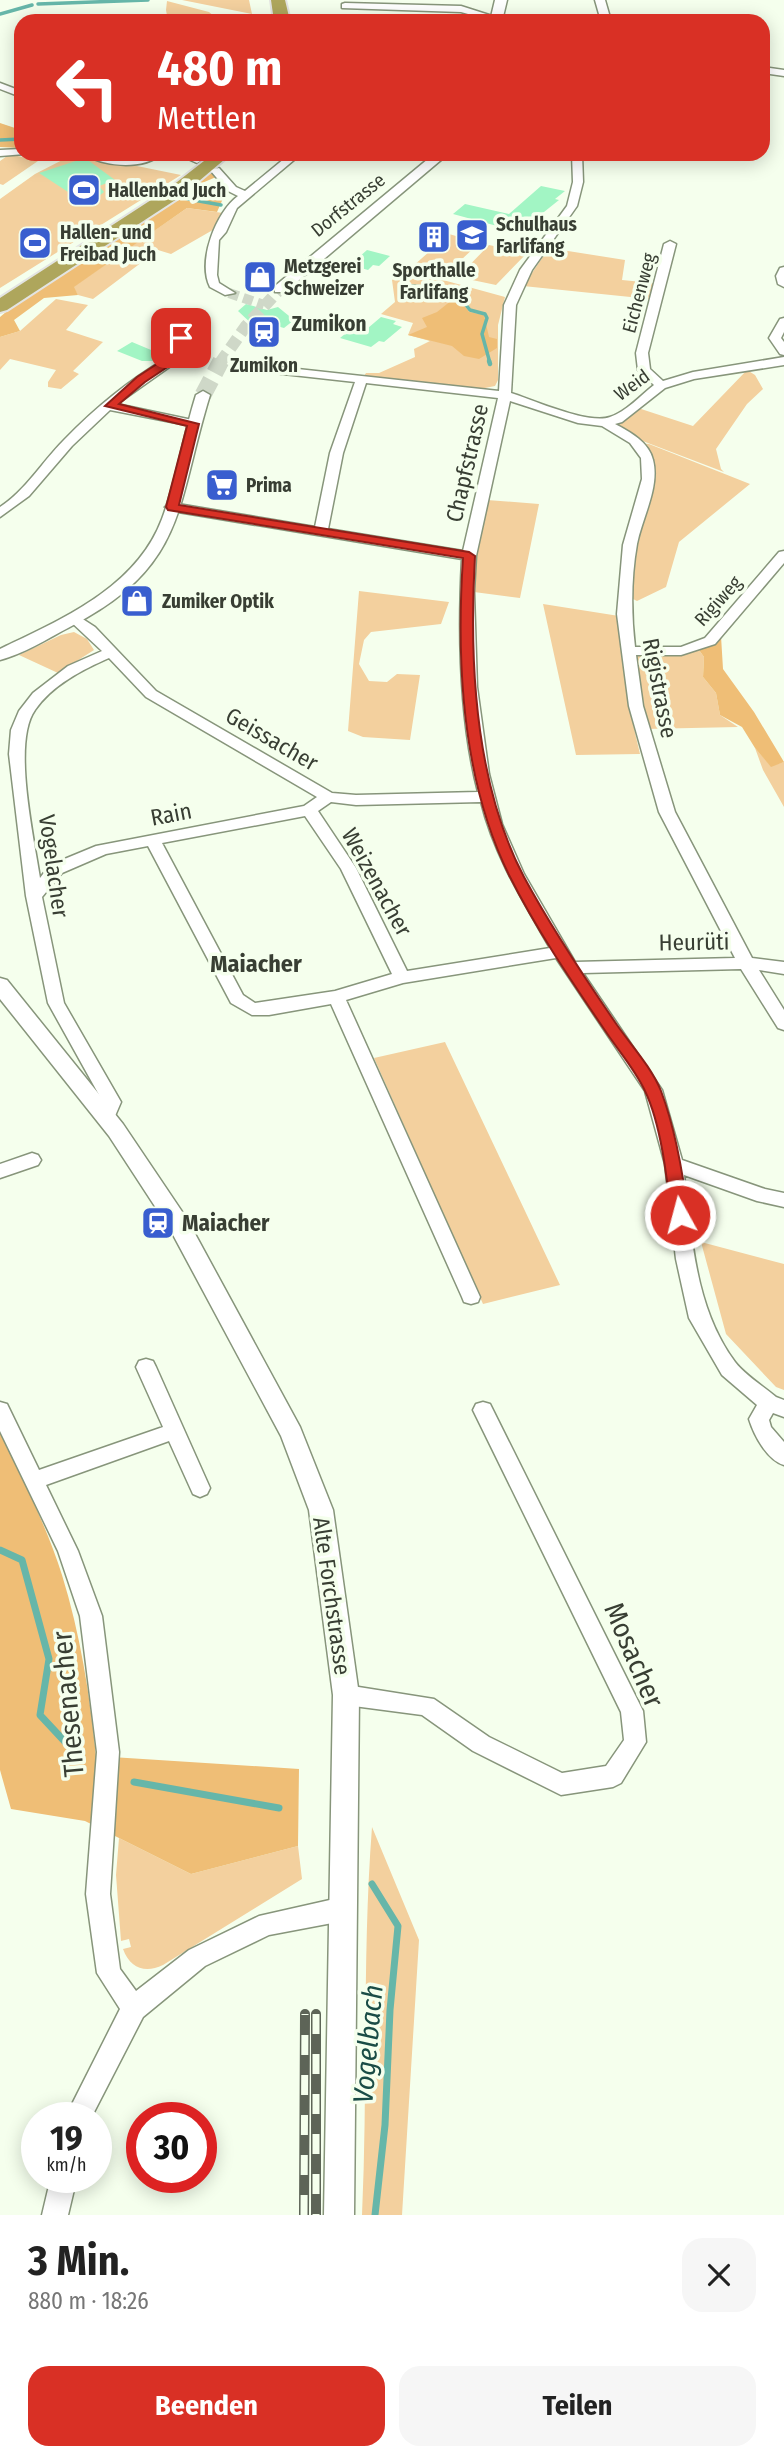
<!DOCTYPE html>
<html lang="de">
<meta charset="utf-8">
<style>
body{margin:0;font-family:"Fira Sans Condensed",sans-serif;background:#f6f6f6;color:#222;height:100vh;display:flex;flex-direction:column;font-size:26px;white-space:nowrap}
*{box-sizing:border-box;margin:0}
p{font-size:23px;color:#767676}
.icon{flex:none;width:38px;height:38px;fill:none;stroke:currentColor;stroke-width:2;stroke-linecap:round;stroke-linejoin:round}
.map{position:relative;height:2215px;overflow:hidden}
.panel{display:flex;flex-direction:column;background:#fff;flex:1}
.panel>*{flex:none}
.top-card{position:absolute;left:14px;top:14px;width:756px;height:147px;border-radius:21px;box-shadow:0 4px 18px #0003;background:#d93025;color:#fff;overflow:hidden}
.speed{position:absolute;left:21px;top:2102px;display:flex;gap:14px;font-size:35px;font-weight:700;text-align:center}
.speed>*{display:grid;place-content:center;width:91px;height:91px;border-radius:50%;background:#fff;box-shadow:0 4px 18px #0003;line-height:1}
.speed small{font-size:18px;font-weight:400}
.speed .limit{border:10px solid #d22;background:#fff;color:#111}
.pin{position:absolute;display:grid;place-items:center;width:60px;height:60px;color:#fff;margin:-30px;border-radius:14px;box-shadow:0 4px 10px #0006}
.me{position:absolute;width:77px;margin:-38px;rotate:353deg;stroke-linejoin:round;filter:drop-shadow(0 0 5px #0008)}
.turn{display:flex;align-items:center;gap:24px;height:147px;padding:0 28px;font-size:32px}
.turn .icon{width:91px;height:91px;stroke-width:2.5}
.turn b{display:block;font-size:49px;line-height:60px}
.round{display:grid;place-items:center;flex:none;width:74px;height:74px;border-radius:21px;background:#f6f6f6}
.head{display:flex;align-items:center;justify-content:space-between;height:119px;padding:0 28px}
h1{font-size:42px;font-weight:700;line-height:52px}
.button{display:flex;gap:14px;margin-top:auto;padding:14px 28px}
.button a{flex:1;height:80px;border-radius:21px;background:#d93025;color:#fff;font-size:28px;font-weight:700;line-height:80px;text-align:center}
.button a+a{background:#f6f6f6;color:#222}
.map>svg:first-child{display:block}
.green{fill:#f3d09e}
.forest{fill:#efbe76}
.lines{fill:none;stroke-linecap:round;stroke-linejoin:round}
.stream-far2{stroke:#66b6a9;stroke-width:3.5}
.stream-far1{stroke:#66b6a9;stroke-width:4.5}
.stream{stroke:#66b6a9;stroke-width:7}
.building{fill:#a2f5c4}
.minor-tunnel{stroke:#cfd8c8;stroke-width:10;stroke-dasharray:10 5;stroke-linecap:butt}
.tertiary-tunnel-far1{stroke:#cfd8c8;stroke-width:12;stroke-dasharray:12 6;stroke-linecap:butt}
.tertiary-tunnel{stroke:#cfd8c8;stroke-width:17;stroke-dasharray:17 8;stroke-linecap:butt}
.minor-casing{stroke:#87957b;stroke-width:3}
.tertiary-casing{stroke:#87957b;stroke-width:3}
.trunk-casing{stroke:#e3e4e2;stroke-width:4}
.minor{fill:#fff;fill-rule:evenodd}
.tertiary{fill:#fff;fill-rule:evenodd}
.trunk{fill:#aea65c;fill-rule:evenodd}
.rail-casing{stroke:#5d6457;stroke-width:10}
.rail{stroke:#f5ffed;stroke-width:7;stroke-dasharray:20;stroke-linecap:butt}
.route{fill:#d93025;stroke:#8d1f18;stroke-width:2}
.labels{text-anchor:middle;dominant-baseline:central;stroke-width:7;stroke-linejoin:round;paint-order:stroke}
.far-poi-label{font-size:19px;font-weight:bold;fill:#383e33;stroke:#f5ffed;text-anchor:start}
.far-street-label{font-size:19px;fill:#383e33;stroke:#f5ffed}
.far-quarter-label{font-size:21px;font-weight:bold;fill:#383e33;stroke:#f5ffed}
.street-label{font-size:23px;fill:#383e33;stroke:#f5ffed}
.poi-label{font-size:23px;font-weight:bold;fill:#383e33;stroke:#f5ffed;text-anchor:start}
.neighbourhood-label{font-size:24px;font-weight:bold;fill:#383e33;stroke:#f5ffed}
.near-street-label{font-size:28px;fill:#383e33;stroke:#f5ffed}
.near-water-label{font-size:28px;font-style:italic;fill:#1a4c46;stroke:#f5ffed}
</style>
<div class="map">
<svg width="784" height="2215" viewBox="0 0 784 2215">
<rect width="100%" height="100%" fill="#f5ffed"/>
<path class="green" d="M182,0H249L252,14Z
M167,1L209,12L220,21H168L166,10Z
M10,154L38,161L3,185L0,184V161Z
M72,155L88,156L181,175L0,288V199L35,174Z
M187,208L223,213L218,227L171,254L158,250L93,299L78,295L73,287Z
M449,234L470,240L471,244L476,246L445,275L412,267Z
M489,245L527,253L496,285L458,277Z
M549,248L625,260L622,280L653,283L650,299L523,286Z
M403,269L505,297L498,325V380L495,386L480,389L364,376L366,373H379L415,357L414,349L430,341L408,335L413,323L381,314L395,302L392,280Z
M56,299L88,305L66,330L103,342L73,371L79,374L61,389L48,387V382L56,370L10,359L0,370V337L20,331Z
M747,370L755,375L763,389L747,404L716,449L721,469L724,472L640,440L616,426L617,422L638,408L693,426Z
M640,443L649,444L750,484L679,542L666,587L637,601L629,597L634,556L655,466L650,455Z
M487,500L539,504L520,598L474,592V561Z
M359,591L449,602L441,624L371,632L364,640L359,664L369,681L387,682L397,674L420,675L410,740L363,737L348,731Z
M543,604L619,616C620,664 629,708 640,754L576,755Z
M74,632L87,639L94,650L58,673L19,655L61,635Z
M699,650L704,657L703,677L716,693L720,715L738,727L645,729L635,657L642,654Z
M755,748L771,766L784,762V807L763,770Z
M445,1042L560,1285L483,1304L374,1058Z
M701,1242L784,1264V1390L776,1387L726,1334Z
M372,1827L419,1940L402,2215H362C368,2086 362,1956 372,1827Z
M119,1838L191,1874L298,1846L302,1879L163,1965C145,1974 130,1968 123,1949L131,1947L129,1939L121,1941L116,1875Z"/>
<path class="forest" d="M0,123L21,130V148L0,147Z
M211,172L216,177L202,183L225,194L217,212L187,208L74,287L78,295L44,298L14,320L20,331L0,337V317L30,292Z
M457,296L469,312L484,315L489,337L497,339V348L479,359L464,356L452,346L408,335L427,327L422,318L437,312Z
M721,636L723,669L754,712L784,762L771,767L755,748L742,727L720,715L716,693L703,677L704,657L699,650Z
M0,1431C22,1477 46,1525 62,1575C80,1633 90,1695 96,1756L299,1769L298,1846L191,1874L85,1821L11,1809L0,1770Z"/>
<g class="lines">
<path class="stream-far2" d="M38,4L148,0
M0,14L32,5
M0,140L21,139
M133,154L136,157
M131,184L146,191
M188,199L221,205
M407,286L452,288L470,310L485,314L487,318L482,334L490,363"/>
<path class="stream-far1" d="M489,361L490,364"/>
<path class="stream" d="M0,1550L22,1560L49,1659L40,1715L81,1759
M134,1782L279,1808
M372,1884L398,1926L390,2010L385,2125L375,2215"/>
</g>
<path class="building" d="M85,158L115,180L99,186L104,192L88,205L39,173Z
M541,186L565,191L555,199L559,200L519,232L453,214L465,204L509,214Z
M367,250L390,256L379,266L373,265L368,270L350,265Z
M246,304L267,310L278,307L294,320L284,328L266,323L254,326L238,311Z
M381,317L396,321L393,324L402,327L384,342L379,341L371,347L340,338L356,325L368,328Z
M132,342L163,355V357L157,361H142L117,351Z"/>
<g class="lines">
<path class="minor-tunnel" d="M229,293L264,305"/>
<path class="tertiary-tunnel-far1" d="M220,363L246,326L280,289"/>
<path class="tertiary-tunnel" d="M203,395L221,361"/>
<defs>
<path id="minor" d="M595,0H605L611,21H601Z
M345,3L461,6L508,21H493L461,12L342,8V4Z
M763,67L784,70V76L763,73Z
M0,83L21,91V97L0,89Z
M21,149V154H25L0,156V150Z
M84,154L132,158L162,154C143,170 104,167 84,154Z
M177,154H191L202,160L197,163Z
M290,154H301L237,208L226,232L219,240L217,275L219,283L235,293L225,295L210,287C197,261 216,212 238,196L228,191L210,170L219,168L236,187L245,191Z
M572,154H582L583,182L577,206L532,270L516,305L511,393C533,400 589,425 610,417C626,412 641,395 654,385L638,370L636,353L664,244L670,241L676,244L648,353L650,369L663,381L693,372L784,357V365L694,379L665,388L622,422L615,424C630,432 649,442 653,460C660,487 642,518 637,544C631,578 631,613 635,647H681L705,638L779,552L784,551V563L715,644L681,655H636L643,706L675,812L752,958L784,962V974L759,970L784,1010V1030L778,1028L741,969L583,973L662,1090L682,1160L765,1189L784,1193V1207L757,1201L684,1175C692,1239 695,1308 735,1362C745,1375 763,1386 776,1397L784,1400V1417L773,1413L769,1420L771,1427L784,1442V1465C767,1460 754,1435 749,1419L757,1405L722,1375L689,1318L676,1259L665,1164L645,1091L556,958L403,983L346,1000L480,1297L478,1302L471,1304L464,1302L462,1297L331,1004L269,1015H252L231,1003L148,846L106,854L62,873L42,897L64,1003L121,1102L112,1123H100L97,1118L103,1102L48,1003L26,896L9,754L11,730L19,711L33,693L68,666L102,651L70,621L68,618L75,614L95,627L156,691L332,793L356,795L478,792C459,718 458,635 462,559L172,511L165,507L172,503L315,527L330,453L355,382L265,372L261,371V365L499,391L504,305L520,270L567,206L573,182ZM366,383L498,398L463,551L328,529L343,453ZM510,401L578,423L602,426L630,443L641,458L642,479L623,545L617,614L629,706L659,812L735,958L575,962L524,874L502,824L489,774L477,687L474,592L476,556ZM109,658L146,697L317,797L304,806L96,846L50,865L40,878C34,838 12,742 35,710C52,685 82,670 109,658ZM331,802L356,805L481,802C494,855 523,901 550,948L407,971L356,868L318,811ZM305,816L341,869L392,974L335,991L255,1003L243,995L162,843Z
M784,267V287L778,284L776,276L780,268Z
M196,316L206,318L177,349L175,363L117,404L197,421V427L110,410L72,446L29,496L0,517V507C26,490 42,462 64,440C94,409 128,381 165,359L167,345Z
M784,318V332L781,338L784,342V355L780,354L769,338L780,319Z
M32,1153L38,1155L41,1160L38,1165L0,1178V1164Z
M146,1359L153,1361L156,1367L210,1488L207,1494L200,1497L193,1494L169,1441L46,1485L78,1551L102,1616L119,1752L110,1894L120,1969L136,1991L189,1950L259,1916L343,1897L351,1901L355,1909L351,1917L343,1921L269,1935L205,1966L143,2017L91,2118H65L120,2009L97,1973L86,1894L97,1752L80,1616L58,1551L0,1431V1402L7,1404L39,1470L163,1427L136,1367L139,1361Z
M483,1402L490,1404L643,1711L646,1742L621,1783L613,1787L561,1795L473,1751L422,1715L346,1705L338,1702L335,1695L338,1688L346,1685L434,1699L489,1737L562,1773L606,1766L624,1740L621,1712L473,1410L476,1404Z
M51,2177H77L68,2215H42Z"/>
<path id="tertiary" d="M495,0H507L502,21H490Z
M434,154H448L285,292H275V286Z
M203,391L210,395C175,508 188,566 68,628C47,639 23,654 0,660V649C62,619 136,588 162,519C177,479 183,436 196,395Z
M0,978L7,980L123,1124L187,1219L300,1427L333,1510L359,1695L354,2215H324L333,1695L309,1510L281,1436L171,1231L109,1136L0,999Z"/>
<path id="trunk" d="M271,0H285L290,21H274Z
M213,154H231L180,197L7,310L0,312V298L168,189Z"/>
</defs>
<use href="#minor" class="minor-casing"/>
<use href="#tertiary" class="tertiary-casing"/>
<use href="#trunk" class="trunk-casing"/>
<use href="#minor" class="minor"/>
<use href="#tertiary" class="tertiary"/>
<use href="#trunk" class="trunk"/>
<defs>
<path id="rail" d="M316,2014V2215
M304,2215L305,2014"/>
</defs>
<use href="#rail" class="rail-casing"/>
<use href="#rail" class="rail"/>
</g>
<path class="route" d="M177,336L186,338L176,350L175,362L145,382L119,404L199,424L179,505L469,552L475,556C469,659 475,784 524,877C552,929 584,977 617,1025C631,1045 652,1068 661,1091C676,1131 683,1173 688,1215L685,1220L680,1221L671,1215C667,1178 661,1124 645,1091C635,1069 617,1049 604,1029C570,979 536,929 509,875C462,780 456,663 463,558L168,510L166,507L187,426L105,406L137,377L166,358L165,350Z"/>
<defs>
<symbol id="stadium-square" viewBox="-11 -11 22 22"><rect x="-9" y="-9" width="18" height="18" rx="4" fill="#395ecf" stroke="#f5ffed"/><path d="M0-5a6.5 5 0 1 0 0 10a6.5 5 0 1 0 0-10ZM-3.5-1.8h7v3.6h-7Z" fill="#fff"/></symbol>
<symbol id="school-square" viewBox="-11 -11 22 22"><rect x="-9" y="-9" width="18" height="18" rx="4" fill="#395ecf" stroke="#f5ffed"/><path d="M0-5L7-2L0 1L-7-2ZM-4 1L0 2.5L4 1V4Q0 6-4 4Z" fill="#fff"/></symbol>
<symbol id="building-square" viewBox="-11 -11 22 22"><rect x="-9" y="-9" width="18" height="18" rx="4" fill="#395ecf" stroke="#f5ffed"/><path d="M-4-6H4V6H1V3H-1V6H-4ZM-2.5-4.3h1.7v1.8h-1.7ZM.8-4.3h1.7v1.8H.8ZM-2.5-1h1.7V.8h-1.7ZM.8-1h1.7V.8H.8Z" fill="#fff"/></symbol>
<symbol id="shop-square" viewBox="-11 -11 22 22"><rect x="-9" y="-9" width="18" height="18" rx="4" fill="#395ecf" stroke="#f5ffed"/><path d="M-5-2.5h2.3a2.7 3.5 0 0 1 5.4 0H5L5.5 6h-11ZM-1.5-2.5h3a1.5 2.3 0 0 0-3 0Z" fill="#fff"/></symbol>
<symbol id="station-square" viewBox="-11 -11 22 22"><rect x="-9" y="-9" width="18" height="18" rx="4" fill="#395ecf" stroke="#f5ffed"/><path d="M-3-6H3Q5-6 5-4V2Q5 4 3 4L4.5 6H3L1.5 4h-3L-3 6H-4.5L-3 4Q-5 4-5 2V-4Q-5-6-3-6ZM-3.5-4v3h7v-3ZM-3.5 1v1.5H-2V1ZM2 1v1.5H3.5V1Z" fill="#fff"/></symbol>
<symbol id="supermarket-square" viewBox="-11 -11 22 22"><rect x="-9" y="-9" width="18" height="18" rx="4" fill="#395ecf" stroke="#f5ffed"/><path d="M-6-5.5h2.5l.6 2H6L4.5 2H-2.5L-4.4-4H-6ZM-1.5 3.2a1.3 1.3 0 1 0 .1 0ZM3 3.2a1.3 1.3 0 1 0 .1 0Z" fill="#fff"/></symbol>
</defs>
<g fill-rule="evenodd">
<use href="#stadium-square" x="65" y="171" width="38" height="38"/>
<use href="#school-square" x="453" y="216" width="38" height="38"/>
<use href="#building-square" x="415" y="218" width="38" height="38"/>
<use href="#stadium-square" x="16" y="224" width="38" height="38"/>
<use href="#shop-square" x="241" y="258" width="38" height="38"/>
<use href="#station-square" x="245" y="313" width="38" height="38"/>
<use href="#supermarket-square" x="203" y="466" width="38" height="38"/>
<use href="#shop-square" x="118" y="582" width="38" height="38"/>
<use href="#station-square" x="139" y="1204" width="38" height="38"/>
</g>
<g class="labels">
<g class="far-poi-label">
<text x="108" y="190">Hallenbad Juch</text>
<text x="496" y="224">Schulhaus<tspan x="496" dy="22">Farlifang</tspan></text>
<text x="60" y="232">Hallen- und<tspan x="60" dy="22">Freibad Juch</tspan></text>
<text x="284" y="266">Metzgerei<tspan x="284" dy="22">Schweizer</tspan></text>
<text x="434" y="270" text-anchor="middle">Sporthalle<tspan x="434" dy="22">Farlifang</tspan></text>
<text x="264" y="365" text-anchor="middle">Zumikon</text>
<text x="246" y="485">Prima</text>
<text x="162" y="601">Zumiker Optik</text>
</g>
<g class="far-street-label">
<text transform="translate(348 205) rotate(-39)">Dorfstrasse</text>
<text transform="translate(639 293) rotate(-75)">Eichenweg</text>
<text transform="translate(632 385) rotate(-36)">Weid</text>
<text transform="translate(718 601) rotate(-48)">Rigiweg</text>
</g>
<g class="far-quarter-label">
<text x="329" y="324">Zumikon</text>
</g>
<g class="street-label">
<text transform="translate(467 463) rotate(-77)">Chapfstrasse</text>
<text transform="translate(660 688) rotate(79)">Rigistrasse</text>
<text transform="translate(272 739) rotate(30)">Geissacher</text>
<text transform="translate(171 814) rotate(-11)">Rain</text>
<text transform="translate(54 866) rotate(82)">Vogelacher</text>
<text transform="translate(377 882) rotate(61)">Weizenacher</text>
<text transform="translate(694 942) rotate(-1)">Heurüti</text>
<text transform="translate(332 1596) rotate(82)">Alte Forchstrasse</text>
</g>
<g class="poi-label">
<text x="182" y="1223">Maiacher</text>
</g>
<g class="neighbourhood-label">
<text x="256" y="964">Maiacher</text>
</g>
<g class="near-street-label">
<text transform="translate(634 1655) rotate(67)">Mosacher</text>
<text transform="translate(68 1704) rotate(-95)">Thesenacher</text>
</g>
<g class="near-water-label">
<text transform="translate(368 2044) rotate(-85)">Vogelbach</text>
</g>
</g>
</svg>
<div class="speed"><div>19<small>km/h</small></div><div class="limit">30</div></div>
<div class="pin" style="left:181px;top:338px;background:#d93025"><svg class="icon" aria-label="arrive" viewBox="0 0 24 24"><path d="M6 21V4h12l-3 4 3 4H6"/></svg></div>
<svg class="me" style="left:680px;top:1215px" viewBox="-20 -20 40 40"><circle r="17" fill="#d93025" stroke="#fff" stroke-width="3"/><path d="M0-11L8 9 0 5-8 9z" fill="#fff"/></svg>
<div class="top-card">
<div class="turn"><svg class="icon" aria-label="left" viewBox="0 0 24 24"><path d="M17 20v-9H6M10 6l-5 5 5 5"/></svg><div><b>480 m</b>Mettlen</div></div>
</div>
</div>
<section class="panel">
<div class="head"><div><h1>3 Min.</h1><p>880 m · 18:26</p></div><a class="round"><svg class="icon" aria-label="close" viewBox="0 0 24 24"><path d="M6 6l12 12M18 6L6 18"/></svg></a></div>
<div class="button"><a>Beenden</a><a>Teilen</a></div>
</section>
